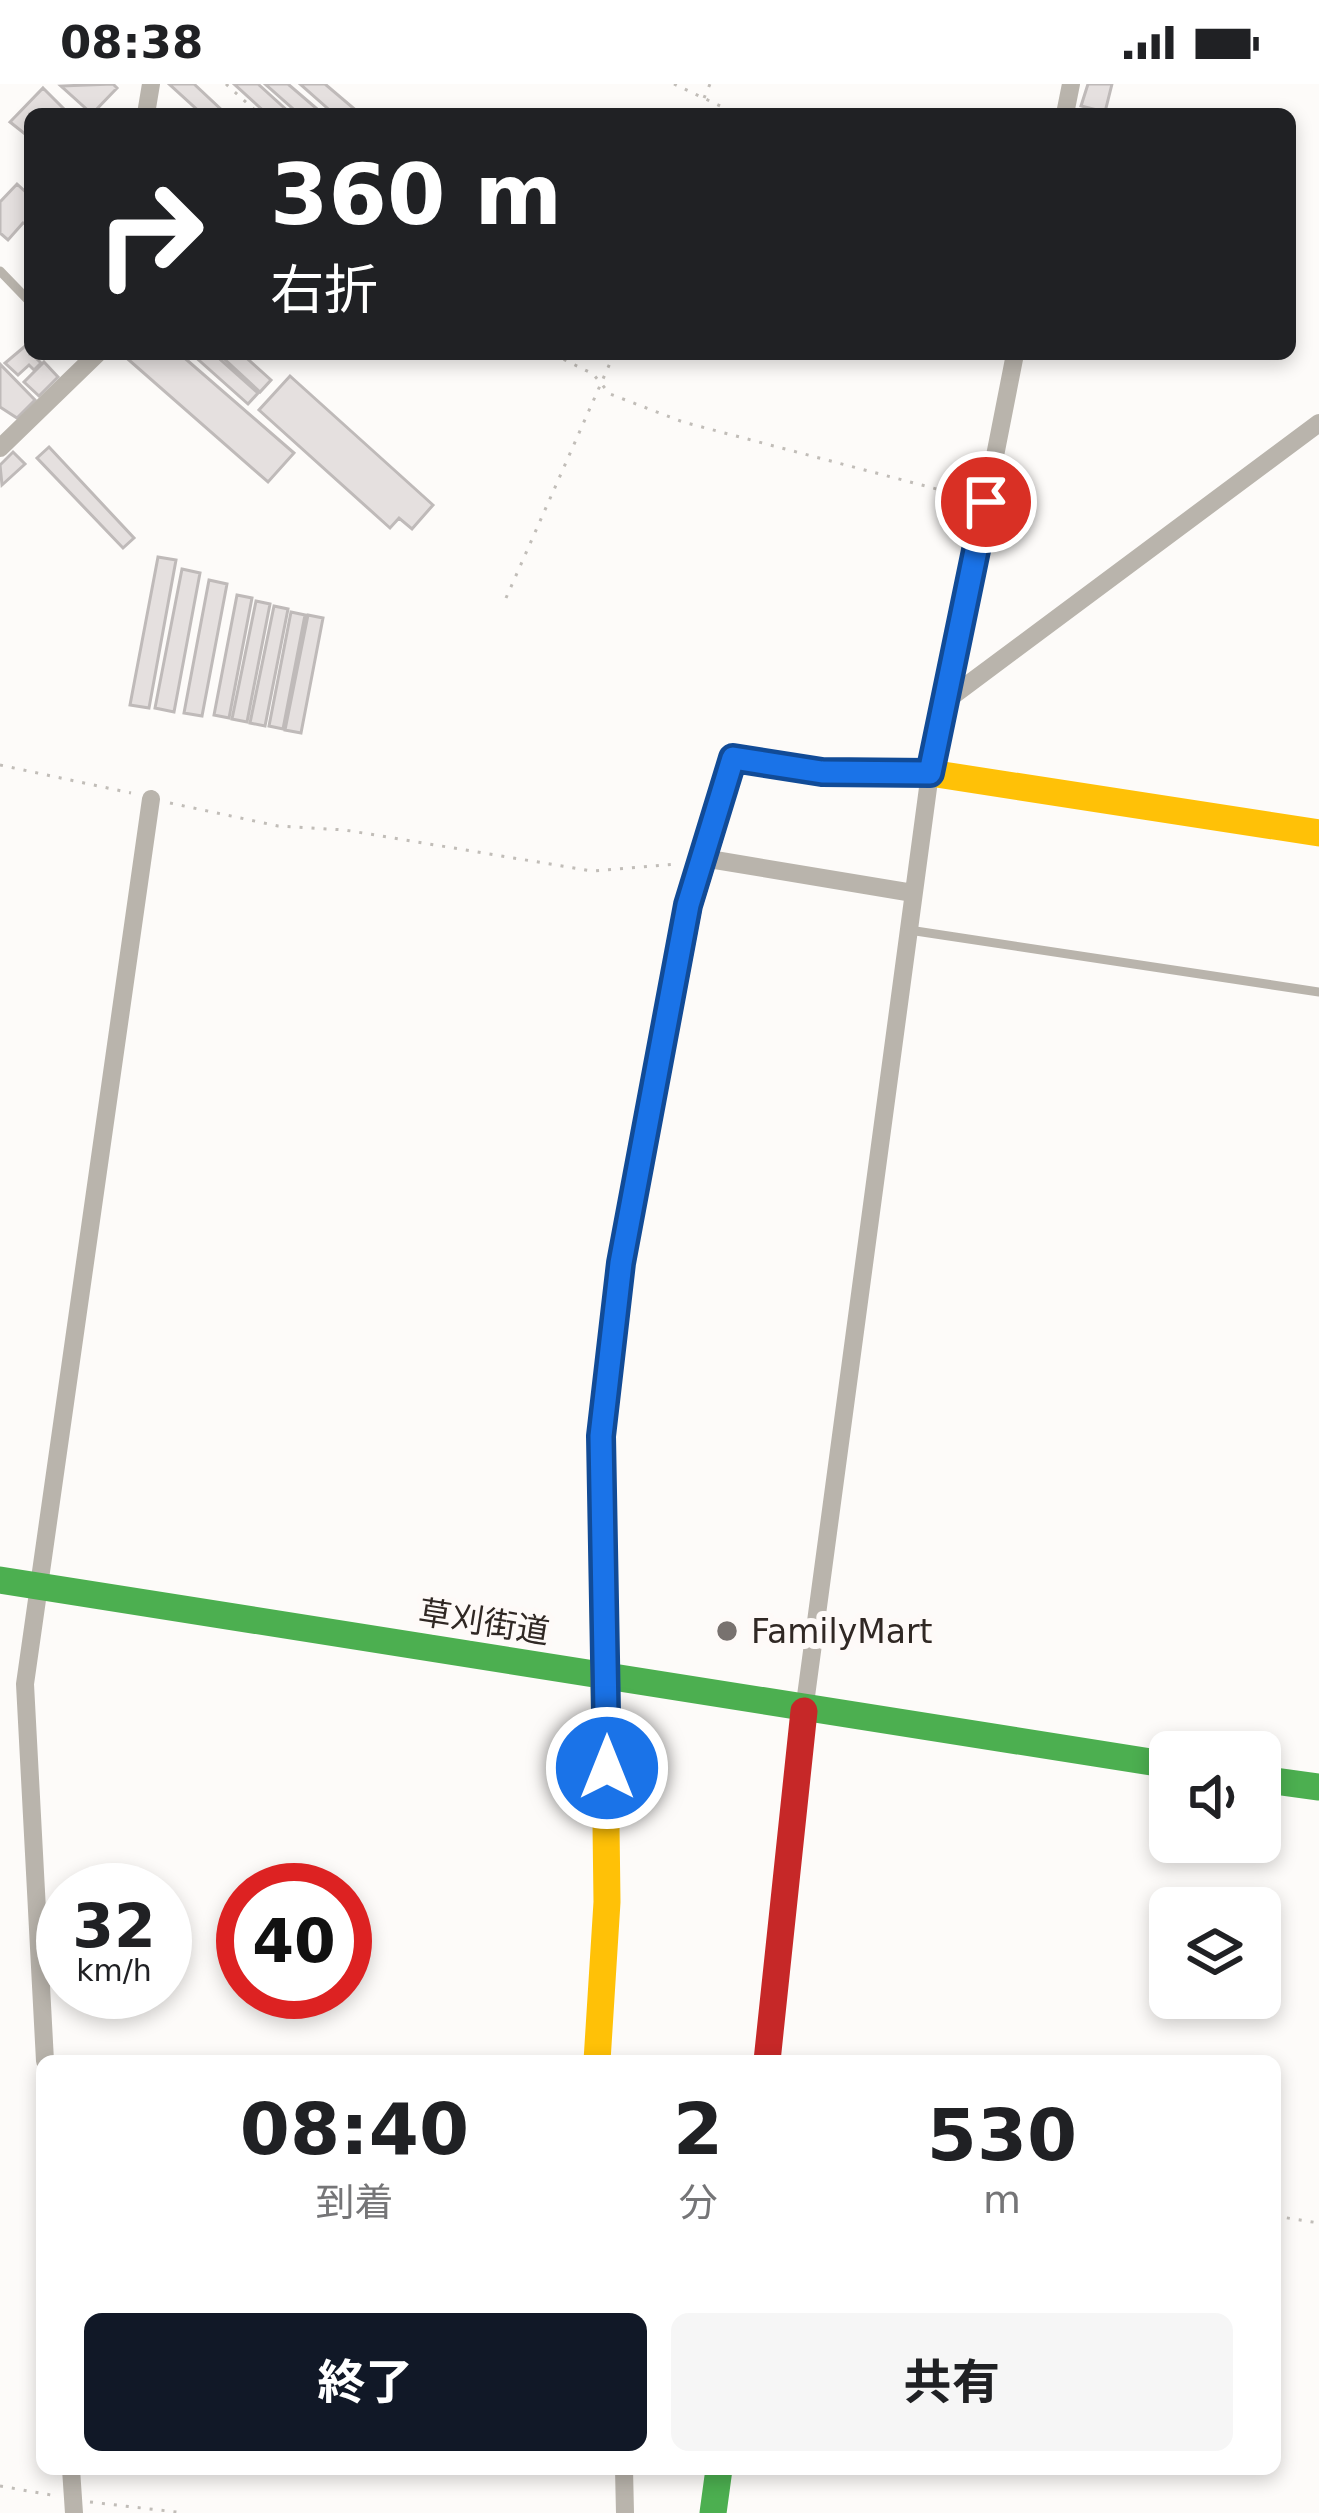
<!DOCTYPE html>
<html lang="ja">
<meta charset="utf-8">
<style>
body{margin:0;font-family:"DejaVu Sans","Noto Sans JP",sans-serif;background:#f6f6f6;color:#202124;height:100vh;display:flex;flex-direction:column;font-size:45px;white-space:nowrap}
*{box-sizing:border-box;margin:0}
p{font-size:39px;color:#757577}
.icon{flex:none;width:66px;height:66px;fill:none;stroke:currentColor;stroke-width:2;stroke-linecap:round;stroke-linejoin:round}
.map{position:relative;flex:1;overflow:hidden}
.details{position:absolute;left:36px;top:1971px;width:1245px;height:420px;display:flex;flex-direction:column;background:#fff;border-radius:18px;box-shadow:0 6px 18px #0003}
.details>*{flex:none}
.top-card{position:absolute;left:24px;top:24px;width:1272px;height:252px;border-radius:18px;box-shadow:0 6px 18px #0003;background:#202124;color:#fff;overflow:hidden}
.fabs{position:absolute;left:1149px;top:1647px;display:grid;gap:24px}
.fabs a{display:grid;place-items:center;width:132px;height:132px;border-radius:18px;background:#fff;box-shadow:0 6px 18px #0003;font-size:60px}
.speed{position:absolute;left:36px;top:1779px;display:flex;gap:24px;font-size:60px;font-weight:700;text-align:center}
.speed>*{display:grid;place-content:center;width:156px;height:156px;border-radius:50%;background:#fff;box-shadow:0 6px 18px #0003;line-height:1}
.speed small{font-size:30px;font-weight:400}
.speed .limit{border:18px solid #d22;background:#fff;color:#111}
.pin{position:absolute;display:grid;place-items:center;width:102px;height:102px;color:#fff;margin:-51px;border:6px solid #fff;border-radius:50%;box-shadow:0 3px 12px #0007}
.me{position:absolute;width:132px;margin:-66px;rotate:0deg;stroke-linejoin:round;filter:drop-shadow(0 0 9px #0008)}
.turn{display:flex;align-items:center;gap:42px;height:252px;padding:0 48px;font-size:54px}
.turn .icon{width:156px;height:156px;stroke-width:2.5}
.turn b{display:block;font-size:84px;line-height:102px}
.eta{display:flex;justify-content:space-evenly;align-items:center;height:204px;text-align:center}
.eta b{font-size:72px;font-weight:700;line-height:84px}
.primary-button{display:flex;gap:24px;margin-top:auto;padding:24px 48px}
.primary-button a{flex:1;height:138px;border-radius:18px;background:#111827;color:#fff;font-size:48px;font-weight:700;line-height:138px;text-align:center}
.primary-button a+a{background:#f6f6f6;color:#202124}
.status{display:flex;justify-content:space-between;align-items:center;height:84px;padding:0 60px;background:#fff;direction:ltr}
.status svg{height:33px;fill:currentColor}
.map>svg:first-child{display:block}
.building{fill:#e5e0df;stroke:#bfbab9;stroke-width:3}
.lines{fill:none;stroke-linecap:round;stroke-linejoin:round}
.path{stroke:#c1bdb8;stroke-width:3;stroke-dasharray:3 9;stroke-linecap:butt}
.lane{stroke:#b9b4ac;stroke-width:9}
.street{stroke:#b9b4ac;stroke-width:18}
.fast{stroke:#4caf50;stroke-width:27}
.slow{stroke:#ffc107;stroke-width:27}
.jam{stroke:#c62828;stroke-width:27}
.route-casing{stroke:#114b97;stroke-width:30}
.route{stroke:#1a73e8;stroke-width:21}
.poi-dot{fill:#78726f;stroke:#fefaf8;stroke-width:4.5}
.labels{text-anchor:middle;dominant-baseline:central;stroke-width:12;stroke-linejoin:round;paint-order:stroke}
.street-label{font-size:33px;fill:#302824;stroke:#fefaf8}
.poi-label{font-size:33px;fill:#302824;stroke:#fefaf8;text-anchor:start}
</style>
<div class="status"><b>08:38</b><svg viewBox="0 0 49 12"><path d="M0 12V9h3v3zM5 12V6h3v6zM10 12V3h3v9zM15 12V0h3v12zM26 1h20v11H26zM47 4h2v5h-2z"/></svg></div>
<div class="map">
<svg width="1319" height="2429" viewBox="0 0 1319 2429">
<rect width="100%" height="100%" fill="#fdfbf9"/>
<path class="building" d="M113,0L117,4L92,30L61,2Z
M169,0H194L226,30H202Z
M234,0H258L291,30H267Z
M265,0H288L323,30H299Z
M300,0H325L358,28L334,30Z
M1112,0L1105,28L1081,22L1088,0Z
M43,4L63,24L57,30H30V54L10,38Z
M17,100L30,112V141L23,139L8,156L0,149V118Z
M30,258V270H40L36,274L41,279L34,286L29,281L18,291L5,279Z
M122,270H180L294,369L268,398Z
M192,270H214L258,309L248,320Z
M219,270H242L271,296L260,308Z
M44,278L58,293L39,312L24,298Z
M0,280L35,316L17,334L0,323Z
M290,292L433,421L412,445L399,434L390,444L259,326Z
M49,363L134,454L123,464L37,374Z
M13,368L25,380L2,401L0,381Z
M158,473L176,476L149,624L130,621Z
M182,485L200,489L174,628L155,624Z
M209,496L227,500L202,632L184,629Z
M237,511L252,514L229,634L214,631Z
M256,517L270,520L247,638L232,635Z
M274,522L288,525L265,642L250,639Z
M291,528L305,531L283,645L269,642Z
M308,531L323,534L301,649L285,646Z"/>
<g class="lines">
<path class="path" d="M226,0L259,30
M674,0L737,30
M704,14L710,0
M553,270L593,290L610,310L683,338L967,413
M506,514L614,270
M0,681L131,709
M170,719L278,742L345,746L592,787L676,780
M1275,2132L1319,2139
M0,2402L51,2411
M90,2418L185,2429"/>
<path class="lane" d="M0,187L30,218
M909,846L1319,908"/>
<path class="street" d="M146,30L151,0
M1065,30L1071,0
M0,364L97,270
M947,616L1015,270
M703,774L913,809
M804,1627L930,689L947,616L1319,339
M45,1977L25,1600L151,715
M71,2385L74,2429
M624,2385L625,2429"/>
<path class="fast" d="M0,1496L1170,1681
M1260,1695L1319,1703
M713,2429L719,2385"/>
<path class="slow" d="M711,749L733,674L822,688L930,689L1319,749
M597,1977L607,1818L603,1508"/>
<path class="jam" d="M603,1508L601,1352L621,1179L689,821L711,749
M767,1977L804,1627"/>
</g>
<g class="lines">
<defs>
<path id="route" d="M607,1684L601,1352L621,1179L688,821L733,674L822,688L930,689L986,418"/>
</defs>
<use href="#route" class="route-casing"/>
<use href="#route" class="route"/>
</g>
<circle class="poi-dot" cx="727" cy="1547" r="12"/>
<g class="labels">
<g class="street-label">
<text transform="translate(484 1538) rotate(9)">草刈街道</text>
</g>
<g class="poi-label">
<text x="751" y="1547">FamilyMart</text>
</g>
</g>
</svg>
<div class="fabs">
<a><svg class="icon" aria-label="sound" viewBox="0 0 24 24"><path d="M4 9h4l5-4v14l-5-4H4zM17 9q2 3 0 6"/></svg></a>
<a><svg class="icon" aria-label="layers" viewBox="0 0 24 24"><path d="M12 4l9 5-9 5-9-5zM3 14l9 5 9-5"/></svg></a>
</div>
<div class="speed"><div>32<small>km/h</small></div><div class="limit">40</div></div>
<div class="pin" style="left:986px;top:418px;background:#d93025"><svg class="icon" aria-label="arrive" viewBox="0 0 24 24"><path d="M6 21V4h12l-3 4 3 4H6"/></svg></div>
<svg class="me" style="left:607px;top:1684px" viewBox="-20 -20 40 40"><circle r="17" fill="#1a73e8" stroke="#fff" stroke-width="3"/><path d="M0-11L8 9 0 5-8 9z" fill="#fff"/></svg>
<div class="top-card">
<div class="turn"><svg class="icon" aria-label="right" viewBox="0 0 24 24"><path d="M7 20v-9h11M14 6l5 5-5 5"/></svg><div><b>360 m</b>右折</div></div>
</div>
<section class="details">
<div class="eta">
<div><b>08:40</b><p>到着</p></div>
<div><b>2</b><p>分</p></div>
<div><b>530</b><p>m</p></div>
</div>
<div class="primary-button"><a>終了</a><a>共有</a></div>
</section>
</div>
